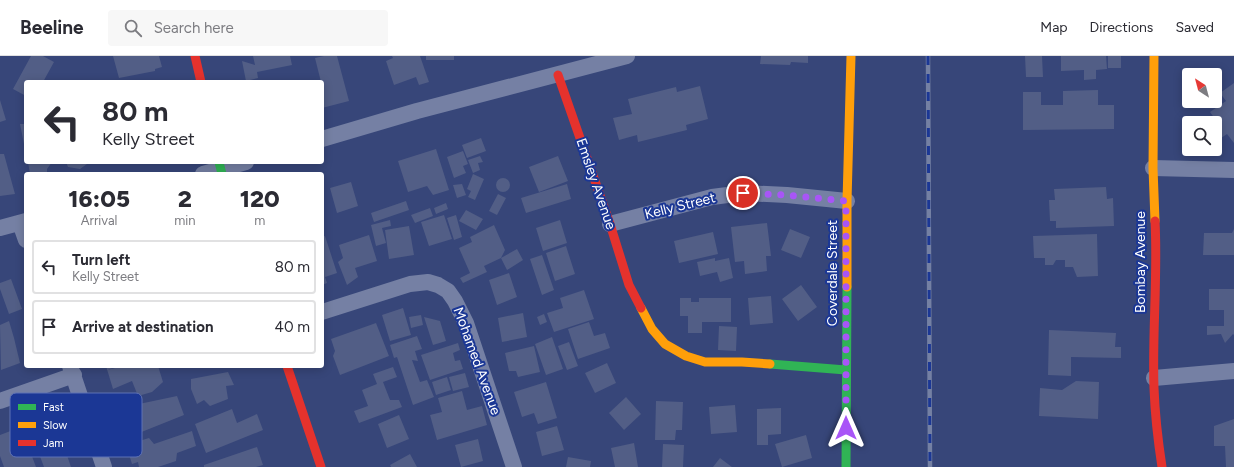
<!DOCTYPE html>
<style>
body{margin:0;font-family:Figtree,sans-serif;background:#f7f7f7;color:#2b2b33;height:100vh;display:flex;flex-direction:column;font-size:15px;white-space:nowrap}
*{box-sizing:border-box;margin:0}
p{font-size:13px;color:#7c7c81}
.icon{flex:none;width:22px;height:22px;fill:none;stroke:currentColor;stroke-width:2;stroke-linecap:round;stroke-linejoin:round}
.map{position:relative;flex:1;overflow:hidden}
.drawer{position:absolute;left:24px;top:116px;width:300px;height:196px;display:flex;flex-direction:column;background:#fff;border-radius:4px;box-shadow:0 2px 10px #0003}
.drawer>*{flex:none}
.hud{position:absolute;left:24px;top:24px;width:300px;height:84px;border-radius:4px;box-shadow:0 2px 10px #0003;background:#fff;color:#2b2b33;overflow:hidden}
.needle{width:26px;rotate:324deg}
.tools{position:absolute;left:1182px;top:12px;display:grid;gap:8px}
.tools a{display:grid;place-items:center;width:40px;height:40px;border-radius:4px;background:#fff;box-shadow:0 2px 10px #0003;font-size:20px}
.pin{position:absolute;display:grid;place-items:center;width:34px;height:34px;color:#fff;margin:-17px;border:2px solid #fff;border-radius:50%;box-shadow:0 1px 4px #0007}
.me{position:absolute;width:44px;margin:-22px;rotate:0deg;stroke-linejoin:round;filter:drop-shadow(0 0 3px #0008)}
.turn{display:flex;align-items:center;gap:14px;height:84px;padding:0 12px;font-size:18px}
.turn .icon{width:52px;height:52px;stroke-width:2.5}
.turn b{display:block;font-size:28px;line-height:34px}
.eta{display:flex;justify-content:space-evenly;align-items:center;height:68px;text-align:center}
.eta b{font-size:24px;font-weight:800;line-height:28px}
ul{padding:0;list-style:none}
li{display:flex;align-items:center;gap:12px;height:54px;margin:0 8px 6px;padding:0 4px;border:2px solid #e1e1e2;border-radius:4px}
li div{flex:1}
li b{display:block;font-size:15px}
li em{font-style:normal}
header{display:flex;align-items:center;gap:24px;box-sizing:border-box;height:56px;padding:0 20px;background:#fff;border-bottom:1px solid #e1e1e2}
header strong{font-size:19px}
nav{display:flex;gap:22px;margin-inline-start:auto;font-size:14px}
.search{width:280px;height:36px;background:#f7f7f7;display:flex;align-items:center;gap:10px;box-sizing:border-box;padding:0 14px;border-radius:4px;color:#7c7c81;font-size:15px}
.map>svg:first-child{display:block}
.building{fill:#525e86}
.lines{fill:none;stroke-linecap:round;stroke-linejoin:round}
.street{stroke:#7580a4;stroke-width:16}
.fast{stroke:#30b455;stroke-width:9}
.slow{stroke:#ff9f0a;stroke-width:9}
.jam{stroke:#e5322d;stroke-width:9}
.rail-casing{stroke:#7480a3;stroke-width:4.5}
.rail{stroke:#1b3795;stroke-width:3;stroke-dasharray:9;stroke-linecap:butt}
.route{stroke:#a855f7;stroke-width:7;stroke-dasharray:0 12.6}
.labels{text-anchor:middle;dominant-baseline:central;stroke-width:4;stroke-linejoin:round;paint-order:stroke}
.street-label{font-size:14px;fill:#fff;stroke:#1b3795}
.key{fill:#1b3795;stroke:#5f73b5;stroke-width:1}
.key-label{font-size:11px;fill:#fff}
</style>
<header>
<strong>Beeline</strong>
<div class="search"><svg class="icon" aria-label="search" viewBox="0 0 24 24"><circle cx="10" cy="10" r="6"/><path d="M15 15l6 6"/></svg>Search here</div>
<nav><a>Map</a><a>Directions</a><a>Saved</a></nav>
</header>
<div class="map">
<svg width="1234" height="411" viewBox="0 0 1234 411">
<rect width="100%" height="100%" fill="#374679"/>
<path class="building" d="M31,0H43L54,6L43,26H26V40L13,33Z
M113,0H159L162,11L155,13V15L119,22Z
M253,0H290L292,9L257,16L258,22L246,25L242,5L255,9Z
M324,0H337L349,45L322,52V26H321L315,2Z
M392,0H420L429,26L419,29L416,21L394,29L386,5L393,2Z
M426,0H454V4H426Z
M761,0H808V7L791,6L790,9L760,8Z
M1025,0H1042L1043,21H1026Z
M1061,0H1106L1107,13L1096,14V23L1084,24V14L1061,15Z
M1108,0H1121V12H1108Z
M1234,27V87L1227,78L1221,82L1215,74V69L1218,67L1210,56L1226,45L1220,37Z
M700,30L708,63L686,69L687,74L638,86L637,79L619,84L613,62L632,58L628,43L676,31L677,36Z
M1098,34V49H1114V73L1023,74V36H1041V49H1063V35Z
M0,44L6,64L0,66Z
M20,68H26V93H25Z
M481,82L486,95L467,102L462,89Z
M436,93L449,134L433,139L427,130L408,136L398,105Z
M463,95L468,108L463,110L466,117L454,122L447,101Z
M0,98H4L15,138L0,140Z
M480,100L483,106L478,107L480,114L473,117L468,104Z
M558,100L568,125L539,136L529,111Z
M28,106H52L47,113V118H30Z
M66,106H87V108L80,113L68,111Z
M473,118L484,123L475,144L468,141L471,135L467,133Z
M496 129a7 7 0 1 1 14 0a7 7 0 1 1-14 0Z
M351,126L358,150L337,157L330,132Z
M462,128L466,139L457,142L453,129Z
M567,128L571,143L526,157L521,142Z
M1106,131L1107,143L1113,142L1114,170L1056,172V165H1050L1049,144H1055L1054,133Z
M498,138L506,142L497,159L489,155Z
M406,145L409,154L374,166L371,157Z
M446,147L448,153L436,158L434,152Z
M430,152L433,160L415,167L411,159Z
M466,154L483,163L476,174L459,165Z
M444,159L452,183L429,190L421,166Z
M456,159L462,181L454,184L447,162Z
M390,164L391,170L382,172L386,187L376,190L371,169Z
M560,164L567,187L543,195L536,172Z
M767,167L771,200H766L767,215L745,218L744,205L735,206L731,171Z
M494,169L505,194L501,202L484,210L487,216L463,227L460,222L470,217L459,192L472,186L470,181Z
M409,170L414,199L389,203L385,174Z
M790,173L810,181L801,202L781,194Z
M1234,173V199H1203L1204,177H1232Z
M713,176L718,198L679,207L674,185Z
M1097,178L1098,220L1077,221L1073,211H1065V204H1056L1053,209H1045V202H1034L1033,180Z
M369,179L377,205L355,212L358,221L347,229L338,206L343,202L339,189Z
M325,180L337,217L325,221L327,227L322,229V181Z
M566,190L575,218L555,225L546,197Z
M517,193L523,204L507,214L501,202Z
M542,199L554,234L542,239L530,203Z
M715,202V205L729,202L733,222L720,226L717,216L700,220L697,206Z
M509,217L517,241L497,249L489,224Z
M11,223L22,253L9,258L0,233V227Z
M801,229L817,251L798,265L782,243Z
M1209,233H1234V279L1233,278L1225,287L1221,278L1207,279V270H1224V254H1209Z
M584,234L594,263L554,276L547,257L563,252L560,242Z
M771,240L773,267L750,269L748,242Z
M680,242H691V246H699V242H731V266H702V277H688V260H680Z
M403,252L411,279L390,285L382,259Z
M523,257L527,281L502,286L498,262Z
M544,258L547,266L540,269L537,261Z
M421,259L423,269L411,272L409,261Z
M424,261L440,265L446,285L433,289Z
M9,265L14,282L20,307L1,314L0,269Z
M589,266L594,280L605,277L610,292L578,303L568,273Z
M376,267L389,300L340,319L333,300L335,295L331,283Z
M719,270L737,271L736,295L718,294Z
M1049,274L1116,277L1115,291H1121V302L1071,301V320L1048,319Z
M417,280L422,293L415,295L418,305L412,304L420,326L427,324L434,341L413,349L397,301L394,302L390,289Z
M552,281L563,313L546,319L535,288Z
M569,286L578,310L567,314L558,290Z
M458,287L460,294L453,297L455,305L460,304L463,313L430,324L421,299Z
M534,290L540,316L518,321L516,315H509L505,297Z
M607,307L616,327L595,337L585,317Z
M106,310H118L107,314L123,310H158L163,326L152,336L138,340L132,325L113,333Z
M393,311L397,321L383,326L390,344H399L402,351L359,367L354,355L368,350L362,334L377,328L373,318Z
M228,316L234,329L226,330L228,343L210,350L204,344L197,348L191,333V323Z
M465,317L469,331L453,335L449,321Z
M447,321L451,334L436,339L432,326Z
M1076,325L1099,326L1098,363L1039,360L1040,332L1062,334Z
M546,326L557,362L538,368L534,357L522,361L514,336Z
M462,335L467,354L482,350L487,369L437,384L430,359L442,356L438,342Z
M138,340L139,348L177,340L184,359L129,381L117,344Z
M626,341L641,358L624,374L609,357Z
M656,345L683,346L682,374H676L675,384H655Z
M735,349L737,376L711,378L709,351Z
M781,352V378L768,379V389H757V353Z
M232,353L237,367L257,358L263,374L206,397L195,368Z
M399,359L409,383L387,392L378,368Z
M1234,363V411H1226L1225,390H1214V370Z
M44,369L60,379L71,411H44L30,374Z
M557,370L564,394L542,400L536,376Z
M21,371L36,411H4L0,400V379Z
M192,375L196,390L177,397L176,405L158,411H139L138,406L132,408L126,389L149,382L154,388Z
M806,379L812,402L782,411L775,388Z
M478,383L483,405L461,411L455,389Z
M634,387L638,411H615L611,392Z
M663,388L684,389L683,411H662Z
M257,391L263,409L256,411H204V409Z
M410,398L417,411H391L390,409Z
M568,401L591,405L590,411H566Z
M720,402L732,411H713Z"/>
<g class="lines">
<path class="street" d="M322,83L417,55L627,0
M1153,112L1234,114
M203,118L246,106
M20,167L26,184
M610,168L712,141L743,137L787,139L847,145
M0,172L26,165
M322,256L410,228L428,226L438,229L448,235L455,245L466,267L514,411
M70,310L104,411
M1154,322L1234,315
M0,345L74,319"/>
<path class="fast" d="M219,106L222,118
M770,308L846,314
M846,411L847,231"/>
<path class="slow" d="M1154,0L1153,112L1155,165
M847,231V145L851,0
M641,252L652,273L665,288L686,300L705,306H742L770,308"/>
<path class="jam" d="M195,0L201,26
M558,19L610,168L629,229L641,252
M1155,165C1158,221 1152,277 1154,332C1155,359 1158,385 1162,411
M287,310L321,411"/>
<defs>
<path id="rail" d="M928,0L930,411"/>
</defs>
<use href="#rail" class="rail-casing"/>
<use href="#rail" class="rail"/>
</g>
<g class="lines">
<path class="route" d="M743,137L787,139L846,145V372"/>
</g>
<g class="labels">
<g class="street-label">
<text transform="translate(596 128) rotate(71)">Emsley Avenue</text>
<text transform="translate(680 150) rotate(-14)">Kelly Street</text>
<text transform="translate(1140 206) rotate(-90)">Bombay Avenue</text>
<text transform="translate(832 217) rotate(-90)">Coverdale Street</text>
<text transform="translate(477 305) rotate(70)">Mohamed Avenue</text>
</g>
</g>
<rect x="10" y="337" width="132" height="64" rx="6" class="key"/>
<rect x="18" y="348" width="18" height="6" fill="#30b455"/>
<rect x="18" y="366" width="18" height="6" fill="#ff9f0a"/>
<rect x="18" y="384" width="18" height="6" fill="#e5322d"/>
<g class="key-label">
<text x="43" y="355">Fast</text>
<text x="43" y="373">Slow</text>
<text x="43" y="391">Jam</text>
</g>
</svg>
<div class="tools">
<a><svg class="needle" viewBox="-14 -14 28 28"><path d="M0-13l5 13h-10z" fill="#e53935"/><path d="M0 13l5-13h-10z" fill="#7c7c81"/></svg></a>
<a><svg class="icon" aria-label="search" viewBox="0 0 24 24"><circle cx="10" cy="10" r="6"/><path d="M15 15l6 6"/></svg></a>
</div>
<div class="pin" style="left:743px;top:137px;background:#d93025"><svg class="icon" aria-label="arrive" viewBox="0 0 24 24"><path d="M6 21V4h12l-3 4 3 4H6"/></svg></div>
<svg class="me" style="left:846px;top:372px" viewBox="-20 -20 40 40"><path d="M0-17L14 15 0 8-14 15z" fill="#a855f7" stroke="#fff" stroke-width="4"/></svg>
<div class="hud">
<div class="turn"><svg class="icon" aria-label="left" viewBox="0 0 24 24"><path d="M17 20v-9H6M10 6l-5 5 5 5"/></svg><div><b>80 m</b>Kelly Street</div></div>
</div>
<section class="drawer">
<div class="eta">
<div><b>16:05</b><p>Arrival</p></div>
<div><b>2</b><p>min</p></div>
<div><b>120</b><p>m</p></div>
</div>
<ul>
<li><svg class="icon" aria-label="left" viewBox="0 0 24 24"><path d="M17 20v-9H6M10 6l-5 5 5 5"/></svg><div><b>Turn left</b><p>Kelly Street</p></div><em>80 m</em></li>
<li><svg class="icon" aria-label="arrive" viewBox="0 0 24 24"><path d="M6 21V4h12l-3 4 3 4H6"/></svg><div><b>Arrive at destination</b></div><em>40 m</em></li>
</ul>
</section>
</div>
